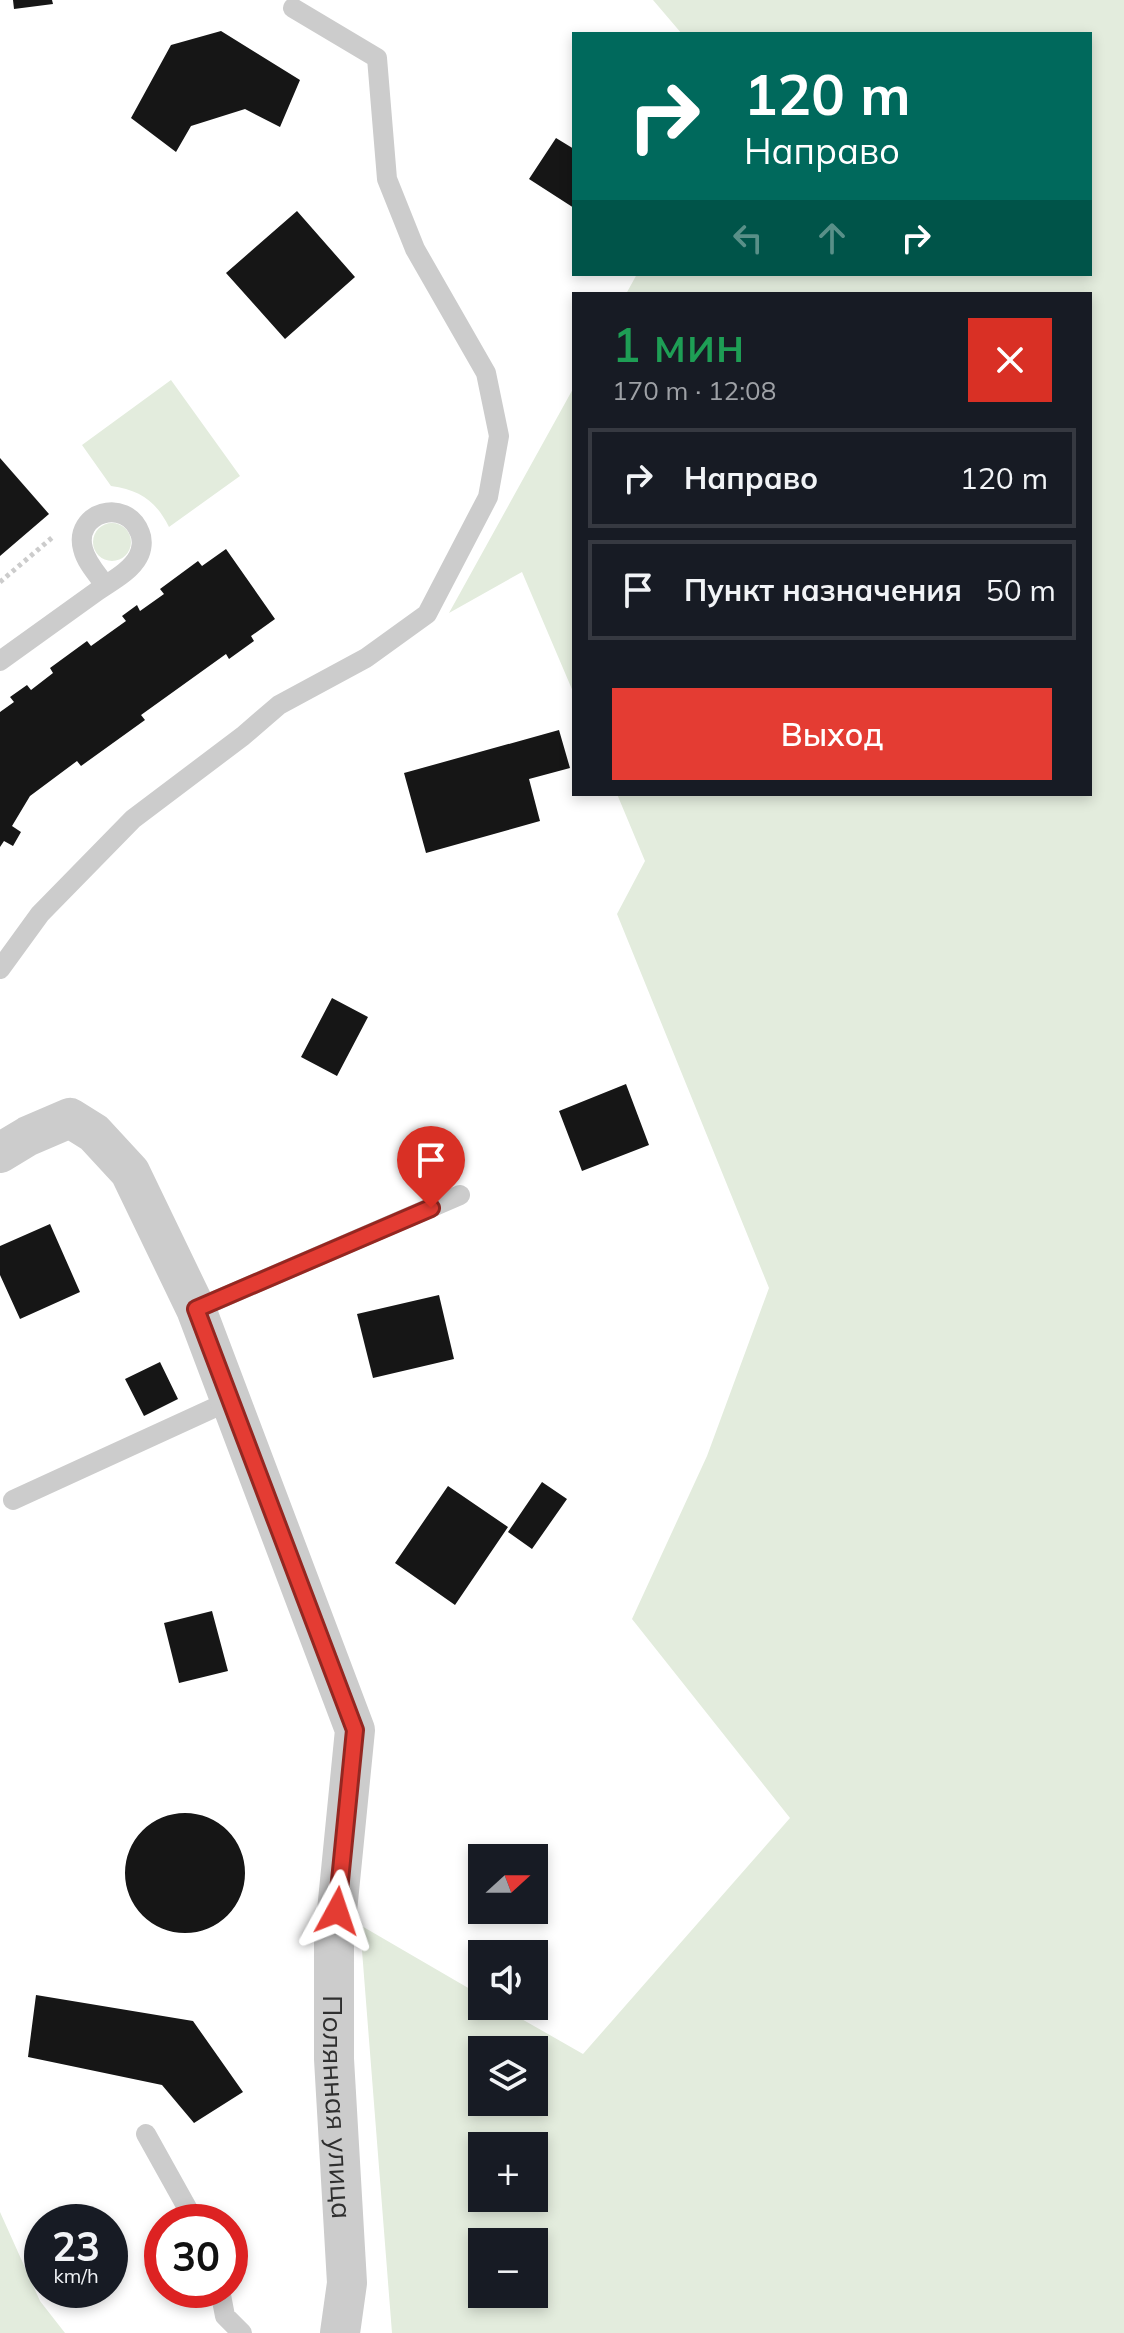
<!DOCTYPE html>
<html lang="ru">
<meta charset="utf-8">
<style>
body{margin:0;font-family:Mulish,sans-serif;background:#20242c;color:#f1f3f6;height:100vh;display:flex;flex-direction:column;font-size:30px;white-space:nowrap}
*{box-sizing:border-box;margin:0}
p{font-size:26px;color:#9ea1a6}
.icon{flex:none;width:44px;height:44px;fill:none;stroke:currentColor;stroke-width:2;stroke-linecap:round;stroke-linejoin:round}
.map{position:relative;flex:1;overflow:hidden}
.details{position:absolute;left:572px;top:292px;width:520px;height:504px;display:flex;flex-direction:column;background:#171b24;border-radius:0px;box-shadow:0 4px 12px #0003}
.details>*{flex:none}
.hud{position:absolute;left:572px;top:32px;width:520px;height:244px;border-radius:0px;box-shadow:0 4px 12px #0003;background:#00695c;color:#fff;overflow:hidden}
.needle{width:52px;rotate:69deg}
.tools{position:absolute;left:468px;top:1844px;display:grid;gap:16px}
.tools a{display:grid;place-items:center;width:80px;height:80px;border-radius:0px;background:#171b24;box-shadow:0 4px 12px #0003;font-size:40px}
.speed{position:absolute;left:24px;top:2204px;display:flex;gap:16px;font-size:40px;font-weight:700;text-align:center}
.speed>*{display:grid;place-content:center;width:104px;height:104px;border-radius:50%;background:#171b24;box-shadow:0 4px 12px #0003;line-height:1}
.speed small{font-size:20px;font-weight:400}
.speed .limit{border:12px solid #d22;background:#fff;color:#111}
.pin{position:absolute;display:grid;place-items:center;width:68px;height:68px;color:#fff;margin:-82px -34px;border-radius:50% 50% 50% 0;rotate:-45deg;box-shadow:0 0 8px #0007}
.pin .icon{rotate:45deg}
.me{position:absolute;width:88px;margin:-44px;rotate:5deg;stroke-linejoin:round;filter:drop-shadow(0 0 6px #0008)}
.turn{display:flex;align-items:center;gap:28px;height:168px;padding:0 40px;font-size:36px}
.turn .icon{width:104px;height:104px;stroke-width:2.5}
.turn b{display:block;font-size:56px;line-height:68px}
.lanes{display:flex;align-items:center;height:76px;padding:0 40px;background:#0003;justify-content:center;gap:40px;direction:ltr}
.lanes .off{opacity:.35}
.round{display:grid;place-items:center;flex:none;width:84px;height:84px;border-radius:0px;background:#20242c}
.overview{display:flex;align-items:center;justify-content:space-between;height:136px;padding:0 40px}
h1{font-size:48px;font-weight:600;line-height:60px;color:#1e9e55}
.action{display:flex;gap:16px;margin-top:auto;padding:16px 40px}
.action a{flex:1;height:92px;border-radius:0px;background:#e43c33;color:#fff;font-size:32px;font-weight:600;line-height:92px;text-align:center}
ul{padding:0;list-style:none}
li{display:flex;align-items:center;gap:24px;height:100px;margin:0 16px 12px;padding:0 24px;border:4px solid #363941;border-radius:0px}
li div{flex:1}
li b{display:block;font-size:30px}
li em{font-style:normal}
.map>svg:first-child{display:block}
.green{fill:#e3ecdd;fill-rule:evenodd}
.building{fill:#161616}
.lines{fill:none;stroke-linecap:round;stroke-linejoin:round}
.path{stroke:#ccc;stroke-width:5;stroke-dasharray:4 4;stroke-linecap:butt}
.lane{stroke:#ccc;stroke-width:20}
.street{stroke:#ccc;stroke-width:40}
.route-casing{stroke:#942721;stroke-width:20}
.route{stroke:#e43c33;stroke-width:14}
.labels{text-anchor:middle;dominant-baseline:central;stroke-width:8;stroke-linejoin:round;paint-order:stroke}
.street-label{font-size:28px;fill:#2f2f2f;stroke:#fff}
</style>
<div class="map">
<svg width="1124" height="2333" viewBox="0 0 1124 2333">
<rect width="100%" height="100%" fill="#fff"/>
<path class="green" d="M653,0H1124V2333H392L360,1925L482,1996V2006H499L583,2054L790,1818L632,1619L707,1456L769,1288L617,914L645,861L617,794H1090V294H626L637,274H1090V34H682ZM534,2050V2102H482V2050ZM534,2146V2198H482V2146ZM482,2242H534V2294H482Z
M171,380L240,476L169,527C156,501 140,490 111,486L82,445Z
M574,387V694L522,572L449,613Z
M93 542a19 19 0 1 1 38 0a19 19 0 1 1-38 0Z
M0,2212L40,2301L65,2333H0Z"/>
<path class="building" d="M13,0H52L53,4L14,9Z
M221,31L300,80L280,127L245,109L191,126L176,152L131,118L171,45Z
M556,138L574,149V208L529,179Z
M297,211L355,277L285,339L226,273Z
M0,458L49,514L0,556Z
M226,549L275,619L251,636L254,641L229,659L226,654L141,715L145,720L81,766L77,761L30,796L12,826L21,832L13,846L4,841L0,847V712L14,702L10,697L27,685L31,690L53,673L50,668L87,641L91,646L126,621L122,616L137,605L140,611L164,594L160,589L198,561L202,566Z
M559,730L570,768L529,779L540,821L426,853L404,773Z
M332,998L368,1017L337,1076L301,1057Z
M626,1084L649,1145L582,1171L559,1111Z
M50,1224L80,1292L20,1319L0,1275V1246Z
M439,1295L454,1359L373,1378L357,1314Z
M160,1362L178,1399L144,1416L125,1379Z
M542,1482L567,1499L532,1549L508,1532Z
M448,1486L508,1527L455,1605L395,1563Z
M212,1611L228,1671L179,1683L164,1623Z
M125 1873a60 60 0 1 1 120 0a60 60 0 1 1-120 0Z
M36,1995L193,2021L243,2092L194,2123L162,2085L28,2057Z"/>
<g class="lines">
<path class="path" d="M0,582L54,536"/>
<path class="lane" d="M0,661C32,638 64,615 96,592C110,582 130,572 138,557C142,550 143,540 140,533C126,496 73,513 83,549C86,562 97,574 105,585
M0,969L40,914L133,819L243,736L279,705L366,658L427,614L488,497L499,436L486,373L415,249L387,179L377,58L293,8
M196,1309L460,1195
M13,1500L229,1401
M146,2134L195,2222
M220,2290L225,2316L242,2333"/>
<path class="street" id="s1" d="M0,1153L28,1136L70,1118L94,1133L130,1172L196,1309L355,1730L334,1941V2059L347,2283L340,2333"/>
</g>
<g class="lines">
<defs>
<path id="route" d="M337,1911L355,1730L196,1309L431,1208"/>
</defs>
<use href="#route" class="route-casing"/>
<use href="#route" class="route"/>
</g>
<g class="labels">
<g class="street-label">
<text stroke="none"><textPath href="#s1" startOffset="1140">Полянная улица</textPath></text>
</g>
</g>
</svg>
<div class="tools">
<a><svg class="needle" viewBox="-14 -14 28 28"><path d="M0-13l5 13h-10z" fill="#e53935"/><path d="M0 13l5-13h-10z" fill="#9ea1a6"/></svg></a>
<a><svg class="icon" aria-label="sound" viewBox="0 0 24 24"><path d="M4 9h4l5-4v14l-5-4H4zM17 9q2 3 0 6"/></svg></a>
<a><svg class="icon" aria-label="layers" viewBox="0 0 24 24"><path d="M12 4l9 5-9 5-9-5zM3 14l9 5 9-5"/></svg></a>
<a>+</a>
<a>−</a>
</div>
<div class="speed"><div>23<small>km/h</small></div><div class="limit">30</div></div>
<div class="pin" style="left:431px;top:1208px;background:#d93025"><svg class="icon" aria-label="arrive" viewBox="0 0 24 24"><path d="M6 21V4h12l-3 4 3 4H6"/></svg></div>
<svg class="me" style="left:337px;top:1911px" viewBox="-20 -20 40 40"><path d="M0-17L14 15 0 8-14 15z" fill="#e43c33" stroke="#fff" stroke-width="4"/></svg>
<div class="hud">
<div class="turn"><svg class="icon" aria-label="right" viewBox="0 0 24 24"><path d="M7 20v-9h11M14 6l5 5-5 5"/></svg><div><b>120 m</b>Направо</div></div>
<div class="lanes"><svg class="icon off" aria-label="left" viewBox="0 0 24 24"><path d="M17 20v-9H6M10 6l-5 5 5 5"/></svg><svg class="icon off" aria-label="ahead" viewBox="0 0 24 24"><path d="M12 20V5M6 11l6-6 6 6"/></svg><svg class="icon" aria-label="right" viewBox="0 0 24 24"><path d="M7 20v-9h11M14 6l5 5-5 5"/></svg></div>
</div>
<section class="details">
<div class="overview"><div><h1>1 мин</h1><p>170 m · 12:08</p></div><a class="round" style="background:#d93025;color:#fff"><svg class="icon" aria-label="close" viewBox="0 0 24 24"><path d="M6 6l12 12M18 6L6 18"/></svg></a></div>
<ul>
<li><svg class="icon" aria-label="right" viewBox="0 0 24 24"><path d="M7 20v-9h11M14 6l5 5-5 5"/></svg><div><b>Направо</b></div><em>120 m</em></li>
<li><svg class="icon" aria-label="arrive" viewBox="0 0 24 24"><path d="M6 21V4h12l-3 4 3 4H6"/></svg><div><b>Пункт назначения</b></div><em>50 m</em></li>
</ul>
<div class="action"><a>Выход</a></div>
</section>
</div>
